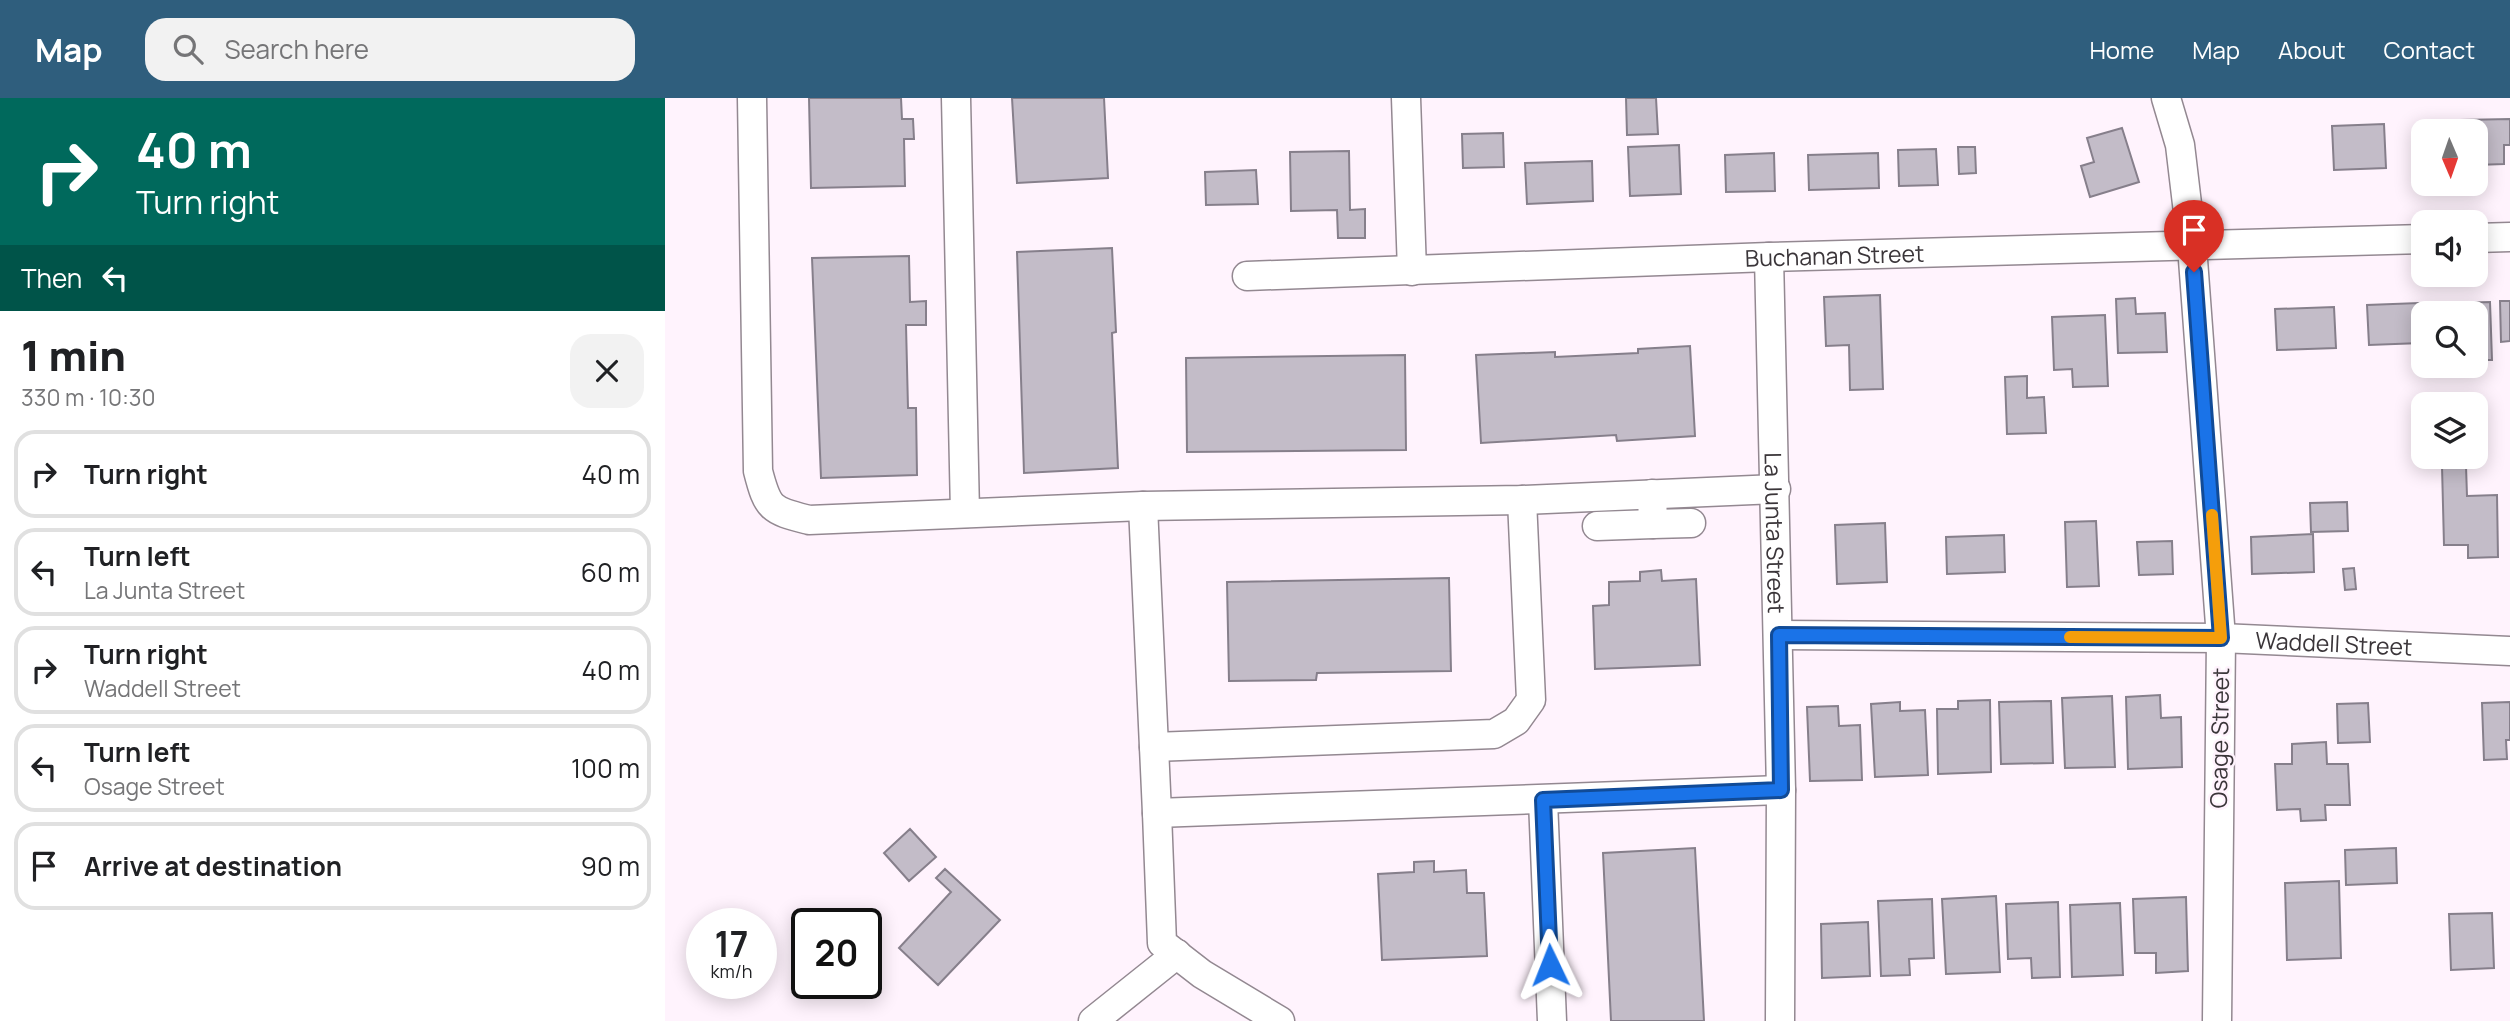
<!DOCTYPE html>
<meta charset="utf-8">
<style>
body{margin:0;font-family:Manrope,sans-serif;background:#f2f2f2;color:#202124;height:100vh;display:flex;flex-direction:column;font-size:26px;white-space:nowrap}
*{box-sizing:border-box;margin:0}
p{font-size:23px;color:#757577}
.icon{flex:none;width:38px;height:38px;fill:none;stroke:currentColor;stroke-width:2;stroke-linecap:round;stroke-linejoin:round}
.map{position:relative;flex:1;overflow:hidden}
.panel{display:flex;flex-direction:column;background:#fff;width:665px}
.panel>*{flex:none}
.top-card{background:#00695c;color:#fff;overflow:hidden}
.needle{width:46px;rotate:178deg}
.tools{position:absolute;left:1746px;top:21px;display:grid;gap:14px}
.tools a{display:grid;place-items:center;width:77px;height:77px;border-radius:14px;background:#fff;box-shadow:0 4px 18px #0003;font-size:35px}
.speed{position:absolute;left:21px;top:810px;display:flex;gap:14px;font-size:35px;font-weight:700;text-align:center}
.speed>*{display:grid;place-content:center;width:91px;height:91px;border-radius:50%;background:#fff;box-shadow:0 4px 18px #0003;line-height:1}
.speed small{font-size:18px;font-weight:400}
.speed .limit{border:4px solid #111;border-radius:10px;background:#fff;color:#111}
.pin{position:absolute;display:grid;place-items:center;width:60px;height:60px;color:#fff;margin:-72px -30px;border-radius:50% 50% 50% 0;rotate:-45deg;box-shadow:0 0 7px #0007}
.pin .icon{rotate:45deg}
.me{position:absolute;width:77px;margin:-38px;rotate:358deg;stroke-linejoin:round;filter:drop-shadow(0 0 5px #0008)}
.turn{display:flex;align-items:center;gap:24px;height:147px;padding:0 21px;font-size:32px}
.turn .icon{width:91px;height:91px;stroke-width:2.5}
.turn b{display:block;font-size:49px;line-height:60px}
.then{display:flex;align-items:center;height:66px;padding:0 21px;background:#0003;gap:14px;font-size:26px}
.round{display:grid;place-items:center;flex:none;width:74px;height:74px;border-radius:21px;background:#f2f2f2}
.head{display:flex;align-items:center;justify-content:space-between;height:119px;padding:0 21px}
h1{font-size:42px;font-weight:800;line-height:52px}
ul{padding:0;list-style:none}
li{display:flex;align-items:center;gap:21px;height:88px;margin:0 14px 10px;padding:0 7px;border:4px solid #e0e0e0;border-radius:21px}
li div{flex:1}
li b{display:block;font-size:26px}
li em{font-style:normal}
header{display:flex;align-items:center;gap:42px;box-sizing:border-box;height:98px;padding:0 35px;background:#2f5e7d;color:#fff}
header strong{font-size:33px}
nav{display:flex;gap:38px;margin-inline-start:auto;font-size:24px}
.search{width:490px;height:63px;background:#f2f2f2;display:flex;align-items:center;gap:18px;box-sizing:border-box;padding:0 24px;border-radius:21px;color:#757577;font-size:26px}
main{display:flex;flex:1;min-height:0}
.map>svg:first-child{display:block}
.building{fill:#c3bcc8;stroke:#867f8b;stroke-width:2}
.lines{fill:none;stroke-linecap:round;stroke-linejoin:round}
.minor-casing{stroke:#938891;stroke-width:31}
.minor{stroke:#fff;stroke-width:28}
.route-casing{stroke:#114b97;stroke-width:18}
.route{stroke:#1a73e8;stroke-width:12}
.slow{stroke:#f59e0b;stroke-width:12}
.labels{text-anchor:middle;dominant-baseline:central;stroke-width:5;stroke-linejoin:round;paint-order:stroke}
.street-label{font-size:23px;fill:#3a3539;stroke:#fff3fd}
</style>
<header>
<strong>Map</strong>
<div class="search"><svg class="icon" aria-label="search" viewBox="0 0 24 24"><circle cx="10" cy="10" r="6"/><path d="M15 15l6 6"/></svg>Search here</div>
<nav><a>Home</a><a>Map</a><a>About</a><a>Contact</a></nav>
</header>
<main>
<section class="panel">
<div class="top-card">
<div class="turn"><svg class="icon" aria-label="right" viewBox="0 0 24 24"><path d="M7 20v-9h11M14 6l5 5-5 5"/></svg><div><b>40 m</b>Turn right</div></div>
<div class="then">Then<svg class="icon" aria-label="left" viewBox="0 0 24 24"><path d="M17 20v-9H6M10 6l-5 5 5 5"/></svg></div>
</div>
<div class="head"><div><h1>1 min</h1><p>330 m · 10:30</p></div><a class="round"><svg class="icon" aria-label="close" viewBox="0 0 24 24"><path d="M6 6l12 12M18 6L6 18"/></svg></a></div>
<ul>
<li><svg class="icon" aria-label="right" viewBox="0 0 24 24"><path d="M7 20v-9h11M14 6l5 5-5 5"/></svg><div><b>Turn right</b></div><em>40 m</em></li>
<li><svg class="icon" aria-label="left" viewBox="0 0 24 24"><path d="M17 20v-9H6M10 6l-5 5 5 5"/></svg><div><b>Turn left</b><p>La Junta Street</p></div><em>60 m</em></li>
<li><svg class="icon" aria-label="right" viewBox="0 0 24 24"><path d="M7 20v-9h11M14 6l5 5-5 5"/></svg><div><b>Turn right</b><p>Waddell Street</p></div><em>40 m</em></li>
<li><svg class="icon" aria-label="left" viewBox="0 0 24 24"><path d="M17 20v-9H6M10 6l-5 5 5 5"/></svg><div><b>Turn left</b><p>Osage Street</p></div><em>100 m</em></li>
<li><svg class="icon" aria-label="arrive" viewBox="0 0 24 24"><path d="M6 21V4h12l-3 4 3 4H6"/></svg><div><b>Arrive at destination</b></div><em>90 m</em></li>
</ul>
</section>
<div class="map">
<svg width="1845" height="923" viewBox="0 0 1845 923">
<rect width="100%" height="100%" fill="#fff3fd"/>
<path class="building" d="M144,0H236L237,21H248L249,41H239L240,88L146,90Z
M347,0H439L443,80L352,85Z
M961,0H991L993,36L962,37Z
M1845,21V47H1839V66L1811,67V33H1797L1796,22Z
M1719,26L1721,70L1669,72L1667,28Z
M1457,30L1474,84L1425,99L1416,68L1429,64L1422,40Z
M838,35L839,69L798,70L797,36Z
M1014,47L1016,96L965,98L963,49Z
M1293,49H1310L1311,75L1294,76Z
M1271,51L1273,87L1234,88L1233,52Z
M684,53L685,112L700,111V140H673L672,112L626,113L625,54Z
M1109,55L1110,93L1061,94L1060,57Z
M1213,55L1214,90L1144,92L1143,57Z
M927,63L928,103L862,106L860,65Z
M591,72L593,106L541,107L540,74Z
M447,150L451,234L447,235L453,370L359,375L352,154Z
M244,158L245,204L261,203V227H241L243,310H251L252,377L156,380L147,160Z
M1215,197L1218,291L1185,292L1184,247L1161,248L1159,199Z
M1470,200L1471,216L1500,215L1502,254L1453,255L1451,201Z
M1835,203H1845V243L1836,244Z
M1825,204L1827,262H1811V215H1788V205Z
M1754,205L1756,245L1704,247L1702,207Z
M1669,209L1671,250L1612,252L1610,211Z
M1440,217L1443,288L1408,289L1407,271L1389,272L1387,219Z
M1025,248L1030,338L952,343L951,337L816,345L811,257L890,254V259L973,255V251Z
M740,257L741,352L522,354L521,260Z
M1362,278V300L1379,299L1381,335L1342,336L1340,279Z
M1777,368H1801L1802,398L1832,397L1833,459L1803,460V447H1779Z
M1682,404L1683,433L1646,434L1645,405Z
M1431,423L1434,488L1402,489L1400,424Z
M1220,425L1222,484L1172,486L1170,427Z
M1648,436L1649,474L1587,476L1586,439Z
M1339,437L1340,474L1282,476L1281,439Z
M1507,443L1508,476L1474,477L1472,444Z
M1689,470L1691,491L1680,492L1678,471Z
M996,472L997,483L1031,481L1035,567L930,571L928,508L944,507V484L975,483V474Z
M784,480L786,573L652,575L651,582L564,583L562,484Z
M1495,597L1496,620L1516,619L1517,669L1463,671L1461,599Z
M1447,598L1450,669L1400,670L1397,600Z
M1325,602L1326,674L1273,676L1272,611H1293V603Z
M1386,603L1388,665L1336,666L1334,604Z
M1235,604V613L1260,612L1263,677L1210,679L1206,606Z
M1845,604V642H1841L1842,661L1819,662L1817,605Z
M1703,605L1705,644L1673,645L1672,606Z
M1173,608L1174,628L1195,627L1197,682L1145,683L1142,609Z
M1661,644L1662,666H1683L1685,707H1660L1661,722L1636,723L1635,711L1612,712L1610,666H1627V646Z
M245,731L271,759L244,783L219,755Z
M1030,750L1039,923H946L938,755Z
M1731,750L1732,785L1681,787L1680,752Z
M769,763V774L801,772L802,795H819L822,858L717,862L713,776L749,774V764Z
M280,771L335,822L273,887L234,850L286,794L271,780Z
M1674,783L1676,860L1622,862L1620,785Z
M1331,798L1335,874L1281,876L1277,801Z
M1521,799L1523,873L1491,875V855H1470L1468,801Z
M1267,801L1269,860L1244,861L1245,877L1216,878L1213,803Z
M1393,804L1395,879L1367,880L1366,860L1343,861L1341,806Z
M1455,805L1458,877L1407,879L1405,807Z
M1827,815L1829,870L1786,872L1784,816Z
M1203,824L1205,878L1157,880L1156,826Z"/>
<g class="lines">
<defs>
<g id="minor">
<path d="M87,0L93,373C103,412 106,412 144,422L478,408L857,402L1111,391"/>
<path d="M291,0L300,415"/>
<path d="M741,0L747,173"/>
<path d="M1501,0L1515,47L1527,148L1556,540L1552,923"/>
<path d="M1811,140L1845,139"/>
<path id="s1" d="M1104,159L1116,692L1115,923"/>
<path id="s2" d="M582,178L1104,159L1759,141"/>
<path d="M478,408L492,715"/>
<path d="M988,426L1026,425"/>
<path d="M932,428L988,426L987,396"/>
<path id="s3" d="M1114,537L1556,540L1845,553"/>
<path d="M489,649L829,636L851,623L866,602L857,402"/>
<path d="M878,702L887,923"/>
<path d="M428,923L512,856"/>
<path d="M615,923L537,876L497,845L492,715L1116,692"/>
</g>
</defs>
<use href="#minor" class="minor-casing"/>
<use href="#minor" class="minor"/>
</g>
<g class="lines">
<defs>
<path id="route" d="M885,867L878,702L1116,692L1114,537L1556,540L1529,174"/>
</defs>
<use href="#route" class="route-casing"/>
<use href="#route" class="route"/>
<path class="slow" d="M1405,539L1556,540L1547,417"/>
</g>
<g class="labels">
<g class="street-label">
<text stroke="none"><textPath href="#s2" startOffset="588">Buchanan Street</textPath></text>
<text stroke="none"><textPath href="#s1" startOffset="276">La Junta Street</textPath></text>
<text stroke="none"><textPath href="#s3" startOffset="555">Waddell Street</textPath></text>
<text transform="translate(1554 640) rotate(-89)">Osage Street</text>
</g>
</g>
</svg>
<div class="tools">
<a><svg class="needle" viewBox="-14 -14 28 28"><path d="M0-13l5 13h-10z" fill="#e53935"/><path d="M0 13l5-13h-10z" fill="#757577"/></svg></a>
<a><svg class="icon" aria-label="sound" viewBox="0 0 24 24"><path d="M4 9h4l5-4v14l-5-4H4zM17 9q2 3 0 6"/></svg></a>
<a><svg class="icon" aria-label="search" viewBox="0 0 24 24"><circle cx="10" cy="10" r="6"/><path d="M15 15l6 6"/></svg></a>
<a><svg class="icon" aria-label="layers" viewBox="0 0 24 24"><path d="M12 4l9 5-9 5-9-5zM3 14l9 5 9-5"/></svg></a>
</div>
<div class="speed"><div>17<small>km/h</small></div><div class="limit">20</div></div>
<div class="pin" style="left:1529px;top:174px;background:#d93025"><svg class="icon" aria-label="arrive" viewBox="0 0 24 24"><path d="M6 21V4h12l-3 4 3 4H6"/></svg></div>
<svg class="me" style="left:885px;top:867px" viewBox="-20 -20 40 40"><path d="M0-17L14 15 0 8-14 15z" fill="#1a73e8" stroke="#fff" stroke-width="4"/></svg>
</div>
</main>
